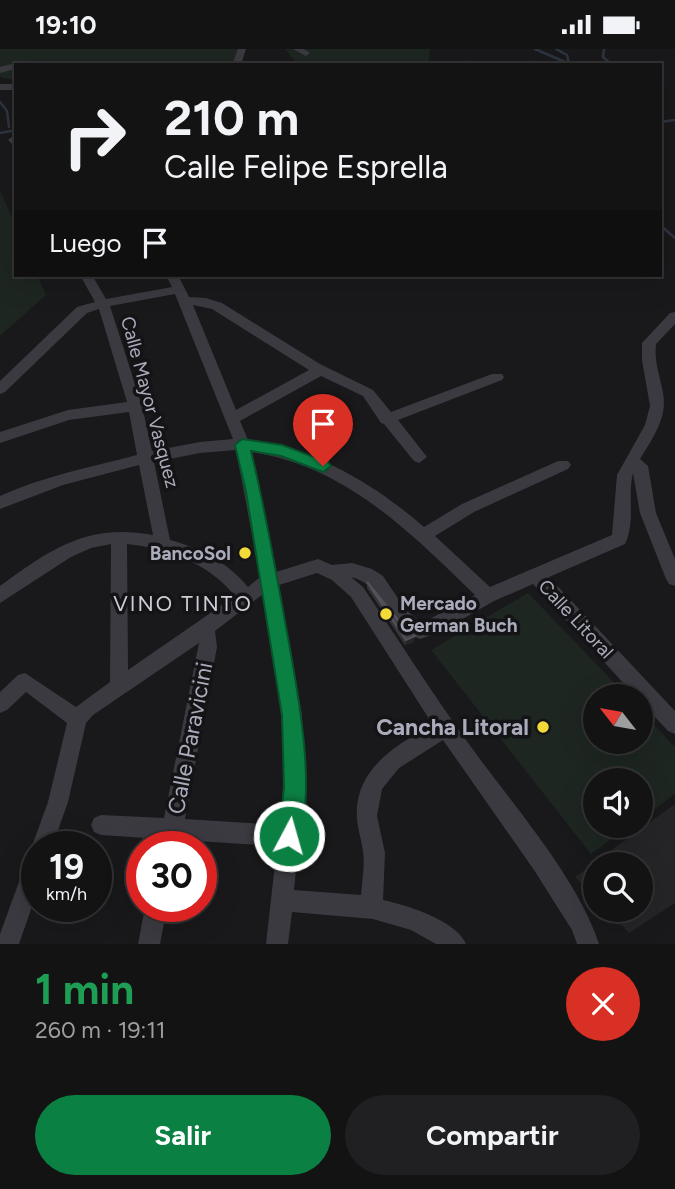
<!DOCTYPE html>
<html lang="es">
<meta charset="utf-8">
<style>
body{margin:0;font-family:Figtree,sans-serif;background:#202022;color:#f1f3f6;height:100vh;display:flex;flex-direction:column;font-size:26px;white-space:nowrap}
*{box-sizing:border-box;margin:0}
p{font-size:23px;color:#9d9ea0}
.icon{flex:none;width:38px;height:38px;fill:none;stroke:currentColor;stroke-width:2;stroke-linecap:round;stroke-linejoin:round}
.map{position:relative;height:895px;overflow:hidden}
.panel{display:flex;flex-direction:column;background:#131314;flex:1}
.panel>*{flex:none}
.guide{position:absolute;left:14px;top:14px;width:648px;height:214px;border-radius:0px;box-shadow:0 7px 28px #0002,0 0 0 2px #323234;background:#131314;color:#f1f3f6;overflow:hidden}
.needle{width:46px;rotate:301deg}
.fabs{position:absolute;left:583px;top:635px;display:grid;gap:14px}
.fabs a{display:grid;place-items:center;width:70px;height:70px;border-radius:50%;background:#131314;box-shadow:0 7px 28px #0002,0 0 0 2px #323234;font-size:35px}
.speed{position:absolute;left:21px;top:782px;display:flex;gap:14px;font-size:35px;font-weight:700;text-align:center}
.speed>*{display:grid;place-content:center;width:91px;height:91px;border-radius:50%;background:#131314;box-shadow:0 7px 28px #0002,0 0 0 2px #323234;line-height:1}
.speed small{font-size:18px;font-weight:400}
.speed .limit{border:10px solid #d22;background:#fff;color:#111}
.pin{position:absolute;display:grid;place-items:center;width:60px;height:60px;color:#fff;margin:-72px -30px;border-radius:50% 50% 50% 0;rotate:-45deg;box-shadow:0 0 7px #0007}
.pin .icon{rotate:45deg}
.me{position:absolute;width:77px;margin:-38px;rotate:6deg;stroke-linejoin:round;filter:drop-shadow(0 0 5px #0008)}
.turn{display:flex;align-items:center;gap:24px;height:147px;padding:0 35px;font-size:32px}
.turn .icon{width:91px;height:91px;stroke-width:2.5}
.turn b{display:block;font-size:49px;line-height:60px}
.then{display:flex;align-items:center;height:66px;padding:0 35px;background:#0003;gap:14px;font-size:26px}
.round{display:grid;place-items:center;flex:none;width:74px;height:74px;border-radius:37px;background:#202022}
.head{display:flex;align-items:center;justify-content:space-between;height:119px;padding:0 35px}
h1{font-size:42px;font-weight:700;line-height:52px;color:#1e9e55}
.primary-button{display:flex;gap:14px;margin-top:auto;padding:14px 35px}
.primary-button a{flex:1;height:80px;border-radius:42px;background:#0b8043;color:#fff;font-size:28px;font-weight:700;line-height:80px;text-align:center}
.primary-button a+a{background:#202022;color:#f1f3f6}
.status{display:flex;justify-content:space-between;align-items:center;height:49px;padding:0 35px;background:#131314;direction:ltr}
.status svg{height:19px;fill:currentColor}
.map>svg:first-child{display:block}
.built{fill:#252528}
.green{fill:#1e2621}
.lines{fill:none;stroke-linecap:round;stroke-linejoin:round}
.stream{stroke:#2e343f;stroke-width:2.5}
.minor{fill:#3a3a40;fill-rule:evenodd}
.wall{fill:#353539}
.shaded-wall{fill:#242427}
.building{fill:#424247;stroke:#525259;stroke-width:2}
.route{fill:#0b8043;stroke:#07532c;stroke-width:2}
.poi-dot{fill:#f4da38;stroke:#141416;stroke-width:2.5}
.labels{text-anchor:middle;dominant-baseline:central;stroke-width:7;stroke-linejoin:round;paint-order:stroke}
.street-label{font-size:19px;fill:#abacbb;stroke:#141416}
.poi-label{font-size:19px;font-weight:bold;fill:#abacbb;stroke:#141416;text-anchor:end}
.neighbourhood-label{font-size:21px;letter-spacing:2px;fill:#cccdd6;stroke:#141416}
.near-poi-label{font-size:23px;font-weight:bold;fill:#abacbb;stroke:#141416;text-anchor:end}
.near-street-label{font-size:23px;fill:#abacbb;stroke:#141416}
</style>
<div class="status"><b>19:10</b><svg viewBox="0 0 49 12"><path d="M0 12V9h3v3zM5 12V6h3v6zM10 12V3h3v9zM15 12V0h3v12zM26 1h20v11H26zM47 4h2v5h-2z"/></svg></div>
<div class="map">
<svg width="675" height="895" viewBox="0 0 675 895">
<rect width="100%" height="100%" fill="#19191b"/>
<path class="built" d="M675,755V854L629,884L607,861H640V816H595V849L575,828Z"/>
<path class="green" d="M0,0H238L239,16H16L14,31L0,28Z
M285,0H430L428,16H324L295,12Z
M0,142L16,177V226H37L46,246L0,287Z
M528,544L627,647L595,648V693H640L641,662L675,698V745L641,770L640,732H595V777H630L591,805L431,601Z"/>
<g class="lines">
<path class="stream" d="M535,0L572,16
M556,0L567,6L569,15
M604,0L603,8L612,16
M470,13L519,16
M522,16L534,13L553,16
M0,53L7,62L9,78
M660,73L675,71
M0,84L16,81
M660,176L675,189"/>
<path class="minor" d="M238,0H246L241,16H232Z
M293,0H304L310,4L306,7Z
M16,14L20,16H16V20L0,24V18Z
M0,35H16V41H0Z
M16,85V99L8,91Z
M80,226H92L106,250L172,238L166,226H178L189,248L206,249L222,254L320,315L373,341L391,363L492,325H502L504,328L502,331L398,371L427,408L419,414L414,412L384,375L381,374L363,347L321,327L240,372L248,391C317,401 372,433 424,478L462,455L558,412H568L571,416L568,420L474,463L435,487L490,538L612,486L617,426L645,376L650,357L642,311V294L670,264L675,263V275L656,295C654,313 660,327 663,344C668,369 652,390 640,410L648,417L656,464L675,510V537L669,535L666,530L640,464L633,424C627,447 636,472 625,495L549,528L675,662V685L668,682L640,652V648H636L533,535L494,552L440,583L420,590C386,577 384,535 351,528L363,538C400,593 435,649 474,702C514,757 579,831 599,895H577L572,881L534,821L443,691L399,719L382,740L377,767L385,804L383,851C407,856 457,872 466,895H436L411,881L373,870L292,863L288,895H266L277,797L181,791L180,798H158L160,790L101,786L94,783L91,776L94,769L101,766L164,769L199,594L93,666L86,674L68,753L52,798H37V843L19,895H0V885L48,753L67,674L26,643L7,661L0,664V643L18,626L25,624L76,658L110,633L111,495L91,499L71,508L0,554V537C51,500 87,474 153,486L139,416L63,436L0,460V447C44,427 91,418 137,406L129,363L69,371L0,394V383L68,361L127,353L99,260L87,264L5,343L0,345V332L77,258L95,253ZM175,245L233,390L200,393L152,402L142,357L110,257ZM193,256L212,260L309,321L236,361ZM236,401L260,528L248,538C229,514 199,499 170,491L154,413L200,404ZM251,403C344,416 410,483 475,546L422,574L405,560L383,527L372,520L352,514L332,516L318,510L276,523ZM127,495C167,499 210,515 235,547L128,621ZM317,524L332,531L351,548L433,676C395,696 353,721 357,771C358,782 362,792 363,803C365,817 362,832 361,846L294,841L304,739L302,666L279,536ZM263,545C278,622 289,698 280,776L185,770L217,598L215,582Z
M145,858H167L160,895H138Z"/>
</g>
<path class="wall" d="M367,533L414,593L405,596L367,539Z"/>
<path class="shaded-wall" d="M415,587L414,593L405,596L406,591Z"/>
<path class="building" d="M367,533L398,571L415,587L406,591Z"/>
<path class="route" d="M242,390L282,396L328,413L331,417L323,423L281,407L251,402C264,455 273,508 283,561C293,620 320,739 297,795L289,798L282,795L278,787L284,739L282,666L246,443L235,396Z"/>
<g class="poi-dot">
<circle cx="245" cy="504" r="7"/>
<circle cx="386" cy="565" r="7"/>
<circle cx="543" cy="678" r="7"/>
</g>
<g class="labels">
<g class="street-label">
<text transform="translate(150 353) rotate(75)">Calle Mayor Vasquez</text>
<text transform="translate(576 570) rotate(47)">Calle Litoral</text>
</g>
<g class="poi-label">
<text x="231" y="504">BancoSol</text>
<text x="400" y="554" text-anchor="start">Mercado<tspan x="400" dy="22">German Buch</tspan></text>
</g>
<g class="neighbourhood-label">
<text x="183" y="554">VINO TINTO</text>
</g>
<g class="near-poi-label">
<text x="529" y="678">Cancha Litoral</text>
</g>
<g class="near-street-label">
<text transform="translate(190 689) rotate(-79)">Calle Paravicini</text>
</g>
</g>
</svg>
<div class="fabs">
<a><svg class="needle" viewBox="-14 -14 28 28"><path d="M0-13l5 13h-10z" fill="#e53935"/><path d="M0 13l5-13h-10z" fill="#9d9ea0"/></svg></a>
<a><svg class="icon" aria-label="sound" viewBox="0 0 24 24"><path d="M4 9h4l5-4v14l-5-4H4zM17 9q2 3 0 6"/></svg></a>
<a><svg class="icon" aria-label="search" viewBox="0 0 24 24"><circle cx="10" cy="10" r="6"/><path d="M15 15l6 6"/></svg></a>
</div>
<div class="speed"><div>19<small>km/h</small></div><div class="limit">30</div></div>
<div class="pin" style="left:323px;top:417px;background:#d93025"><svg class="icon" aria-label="arrive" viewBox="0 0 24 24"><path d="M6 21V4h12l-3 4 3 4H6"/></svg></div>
<svg class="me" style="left:289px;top:787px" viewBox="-20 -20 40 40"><circle r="17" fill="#0b8043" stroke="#fff" stroke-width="3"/><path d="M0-11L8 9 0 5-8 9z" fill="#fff"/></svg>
<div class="guide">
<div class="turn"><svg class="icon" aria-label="right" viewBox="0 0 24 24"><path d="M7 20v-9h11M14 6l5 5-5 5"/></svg><div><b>210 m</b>Calle Felipe Esprella</div></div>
<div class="then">Luego<svg class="icon" aria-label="arrive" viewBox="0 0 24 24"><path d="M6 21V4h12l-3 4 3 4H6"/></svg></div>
</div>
</div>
<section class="panel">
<div class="head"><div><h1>1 min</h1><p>260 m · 19:11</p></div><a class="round" style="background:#d93025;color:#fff"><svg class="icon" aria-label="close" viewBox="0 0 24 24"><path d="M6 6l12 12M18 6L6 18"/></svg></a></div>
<div class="primary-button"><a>Salir</a><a>Compartir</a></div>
</section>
